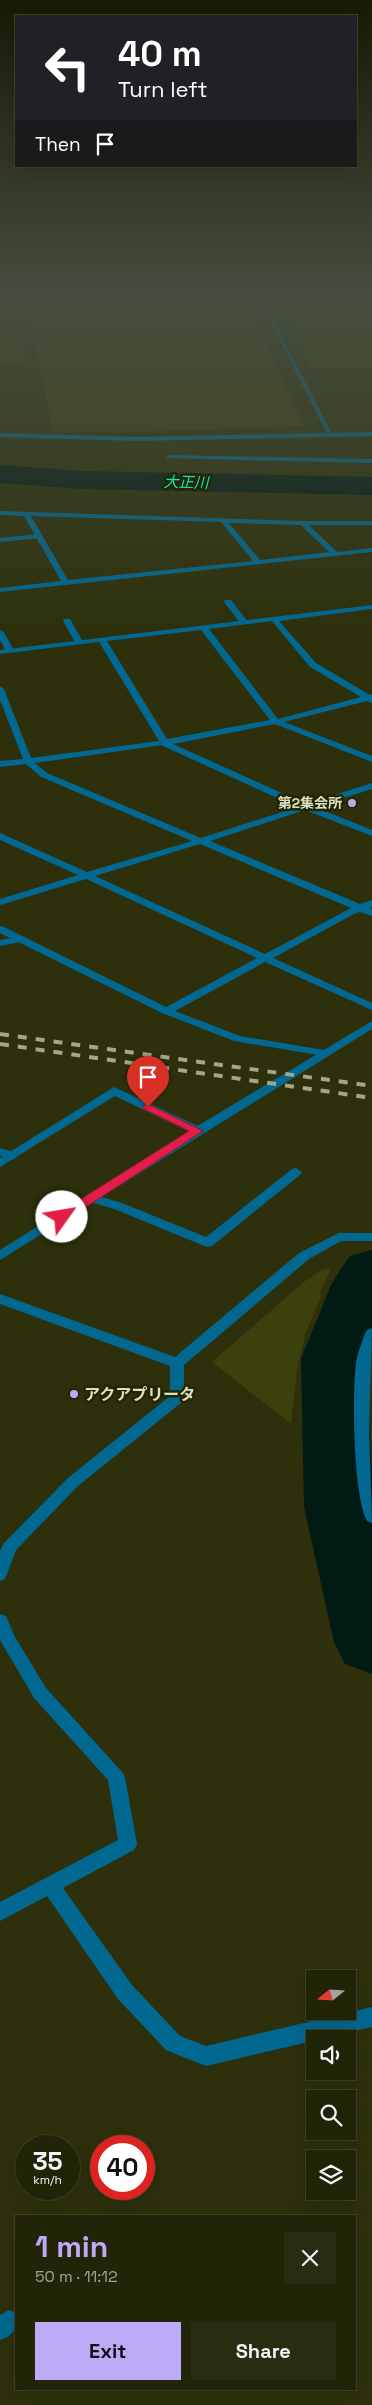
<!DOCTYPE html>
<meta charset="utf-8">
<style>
body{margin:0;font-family:"Space Grotesk","Noto Sans JP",sans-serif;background:#2a2c12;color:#f1f3f6;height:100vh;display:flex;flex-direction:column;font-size:19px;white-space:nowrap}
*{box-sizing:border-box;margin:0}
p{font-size:16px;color:#a2a49c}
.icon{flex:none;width:28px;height:28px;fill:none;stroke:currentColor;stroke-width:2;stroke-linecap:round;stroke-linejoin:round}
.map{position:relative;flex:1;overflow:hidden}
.side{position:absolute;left:15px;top:2215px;width:341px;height:175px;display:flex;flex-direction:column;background:#222408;border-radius:0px;box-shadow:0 5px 20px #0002,0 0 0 1px #3f4129}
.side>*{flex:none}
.hud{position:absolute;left:15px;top:15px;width:342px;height:152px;border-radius:0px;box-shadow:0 5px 20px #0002,0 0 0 1px #3f4129;background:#202124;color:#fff;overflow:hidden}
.needle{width:32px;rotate:252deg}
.fabs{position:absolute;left:306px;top:1970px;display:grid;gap:10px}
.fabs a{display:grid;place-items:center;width:50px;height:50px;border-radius:0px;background:#222408;box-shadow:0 5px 20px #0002,0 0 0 1px #3f4129;font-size:25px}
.speed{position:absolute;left:15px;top:2135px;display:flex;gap:10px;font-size:25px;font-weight:700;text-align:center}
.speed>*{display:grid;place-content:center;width:65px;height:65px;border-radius:50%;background:#222408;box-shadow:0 5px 20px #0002,0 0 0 1px #3f4129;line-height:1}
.speed small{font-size:12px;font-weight:400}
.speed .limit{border:8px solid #d22;background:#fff;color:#111}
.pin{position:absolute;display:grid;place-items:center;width:42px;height:42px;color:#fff;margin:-51px -21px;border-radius:50% 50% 50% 0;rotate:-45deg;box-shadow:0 0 5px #0007}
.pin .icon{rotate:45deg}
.me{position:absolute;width:55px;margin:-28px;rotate:58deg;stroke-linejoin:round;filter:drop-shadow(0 0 4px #0008)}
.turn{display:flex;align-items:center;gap:18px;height:105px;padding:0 20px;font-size:22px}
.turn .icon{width:65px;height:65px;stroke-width:2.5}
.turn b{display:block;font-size:35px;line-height:42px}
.then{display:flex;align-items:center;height:48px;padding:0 20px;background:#0003;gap:10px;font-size:19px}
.round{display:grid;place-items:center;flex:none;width:52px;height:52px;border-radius:0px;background:#2a2c12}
.head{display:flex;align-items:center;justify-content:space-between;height:85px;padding:0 20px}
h1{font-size:30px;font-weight:700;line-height:38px;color:#bbaaf6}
.button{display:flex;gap:10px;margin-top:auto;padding:10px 20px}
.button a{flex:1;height:58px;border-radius:0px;background:#bbaaf6;color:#111;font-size:20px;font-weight:700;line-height:58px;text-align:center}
.button a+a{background:#2a2c12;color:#f1f3f6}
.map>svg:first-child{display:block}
.green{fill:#3c400c}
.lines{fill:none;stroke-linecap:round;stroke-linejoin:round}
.river{fill:#021a14;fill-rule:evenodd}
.service{fill:#016891;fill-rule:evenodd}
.minor{fill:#016891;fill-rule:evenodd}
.tertiary{fill:#016891;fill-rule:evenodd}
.rail{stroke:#a3a784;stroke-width:4;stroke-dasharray:9 9;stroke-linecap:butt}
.route{fill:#e11d48;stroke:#92132f}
.poi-dot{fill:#bbaaf6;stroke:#232602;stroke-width:2}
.labels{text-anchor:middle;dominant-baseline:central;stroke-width:5;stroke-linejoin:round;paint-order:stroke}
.far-poi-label{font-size:14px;font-weight:bold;fill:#dbe0be;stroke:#232602;text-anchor:end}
.far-water-label{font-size:15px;font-style:italic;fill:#0ce8bf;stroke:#232602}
.poi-label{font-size:16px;font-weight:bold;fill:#dbe0be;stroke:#232602;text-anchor:start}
</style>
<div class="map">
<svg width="372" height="2405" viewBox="0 0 372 2405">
<rect width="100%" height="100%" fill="#2d300b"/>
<path class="green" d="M247,305L304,426L138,432H53L28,309Z
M372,317V367L310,368L290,318Z
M21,333L26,365H0V334Z
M323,1269H331L320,1292L321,1297L305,1335L297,1371L291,1424L212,1362L305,1281Z"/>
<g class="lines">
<path class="river" d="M0,465L81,471L372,477V495L81,489L0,483Z
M372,1250V1341L365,1359L372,1471V1674L345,1664L334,1642L304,1507L301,1359L331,1285L340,1270L350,1256Z"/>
<path class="service" d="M38,534H41V538L0,542V538Z
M225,600H231L248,622L247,624H241L224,602Z
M64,619H70L83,642L82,644H76L63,621Z
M0,630L4,632L14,651L13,653L6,651L0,640Z
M21,936L26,939L25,941L0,946V940Z
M114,1087L202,1128L204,1131L198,1135L194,1134L115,1096L0,1167V1158Z
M372,1328L369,1428L372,1523L367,1521C353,1495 352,1394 356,1363C357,1353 362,1343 365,1333L367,1330Z"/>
<path class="minor" d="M257,296H261L263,298L372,297V301H264L333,436L328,435L259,301L0,304V300L258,298Z
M168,455L372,459V463L166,458Z
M0,511L303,521H372V525H309L337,552L372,548V552L0,592V588L61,581L24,516L0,515ZM31,516L221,522L253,561L68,580ZM229,523L301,525L329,552L260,560Z
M372,605V609L279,621L316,663L370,695L372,694V703L367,701L284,722L372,756V762L275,724L173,744L306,804L372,783V789L315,807L372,830V836L305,810L210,841L360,904L372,900V907L369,908L372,909V916L360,912L354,914L273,958L372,1003V1010L265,962L175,1011L240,1036L324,1050L328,1051L330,1053L328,1055L324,1056L234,1041L162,1013L0,933V926L4,927L166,1007L257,958L86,879L0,905V899L78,875L0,840V833L87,872L192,841L41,777L26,764L0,767V761L23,759L0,700V686L4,689L31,758L159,741L99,642L0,654V650ZM272,621L310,667L361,697L278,719L209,629ZM201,630L270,720L167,739L107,641ZM163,745V746L297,807L201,838L47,773L35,763ZM200,844L351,908L265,954L95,876Z
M0,1148L16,1153L18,1156L12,1160L0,1156Z
M296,1168L302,1172L300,1175L212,1246L207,1247L114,1209L88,1201L86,1198L92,1194L122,1203L206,1237L292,1169Z
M339,1233H372V1241H341L309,1259L184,1365V1398L182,1402L78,1486L16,1550L5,1579L0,1581V1551L4,1543L68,1478L170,1396V1366L0,1304V1294L175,1357L299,1253Z
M0,1614L6,1616L15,1637L46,1688L122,1772L125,1777L137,1844L134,1850L63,1888L132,1985L180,2036L206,2046L372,2007V2027L206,2066L173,2053L166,2050L118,1999L47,1896L0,1921V1902L118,1840L108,1780L34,1698L0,1640Z
M9,2310L16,2313V2329L8,2337L0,2340V2315Z"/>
<path class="tertiary" d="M372,432V436L136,441L0,437V433L136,437Z
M372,1021V1029L0,1260V1250L194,1128Z"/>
<path class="rail" d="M0,1034L372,1086
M0,1044L372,1098"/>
</g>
<linearGradient id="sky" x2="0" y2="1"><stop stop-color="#191a06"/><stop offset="0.47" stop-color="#464e3f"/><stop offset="1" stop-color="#464e3f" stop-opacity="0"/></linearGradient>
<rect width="372" height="633" fill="url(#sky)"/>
<path class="route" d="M148,1104L203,1131L66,1220H57V1214L189,1131L144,1109L142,1107Z"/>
<g class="poi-dot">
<circle cx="352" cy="803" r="5"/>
<circle cx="74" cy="1394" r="5"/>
</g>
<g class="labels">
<g class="far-poi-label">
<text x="342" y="803">第2集会所</text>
</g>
<g class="far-water-label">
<text transform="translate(186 482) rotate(1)">大正川</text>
</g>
<g class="poi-label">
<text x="84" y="1394">アクアプリータ</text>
</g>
</g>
</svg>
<div class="fabs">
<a><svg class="needle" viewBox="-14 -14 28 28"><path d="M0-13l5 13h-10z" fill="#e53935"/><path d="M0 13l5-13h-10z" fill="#a2a49c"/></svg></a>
<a><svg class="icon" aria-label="sound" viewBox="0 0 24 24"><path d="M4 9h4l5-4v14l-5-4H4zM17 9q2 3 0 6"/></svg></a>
<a><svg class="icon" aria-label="search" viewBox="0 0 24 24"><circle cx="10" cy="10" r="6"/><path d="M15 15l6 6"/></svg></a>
<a><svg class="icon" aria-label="layers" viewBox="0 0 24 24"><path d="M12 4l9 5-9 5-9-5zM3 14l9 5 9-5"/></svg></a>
</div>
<div class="speed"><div>35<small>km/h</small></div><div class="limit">40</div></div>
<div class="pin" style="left:148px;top:1107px;background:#d93025"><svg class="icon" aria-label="arrive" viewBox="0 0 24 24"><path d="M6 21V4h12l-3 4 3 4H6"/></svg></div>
<svg class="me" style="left:62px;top:1217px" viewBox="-20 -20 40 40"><circle r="19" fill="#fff"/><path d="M0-13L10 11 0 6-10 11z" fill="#e11d48"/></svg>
<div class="hud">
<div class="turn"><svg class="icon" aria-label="left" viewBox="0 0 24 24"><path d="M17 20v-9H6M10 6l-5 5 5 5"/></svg><div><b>40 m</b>Turn left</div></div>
<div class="then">Then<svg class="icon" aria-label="arrive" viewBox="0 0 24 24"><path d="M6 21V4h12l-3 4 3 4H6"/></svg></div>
</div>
<section class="side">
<div class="head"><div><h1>1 min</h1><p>50 m · 11:12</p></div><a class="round"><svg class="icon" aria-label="close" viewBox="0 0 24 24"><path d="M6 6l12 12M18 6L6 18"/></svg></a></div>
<div class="button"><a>Exit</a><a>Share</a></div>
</section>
</div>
